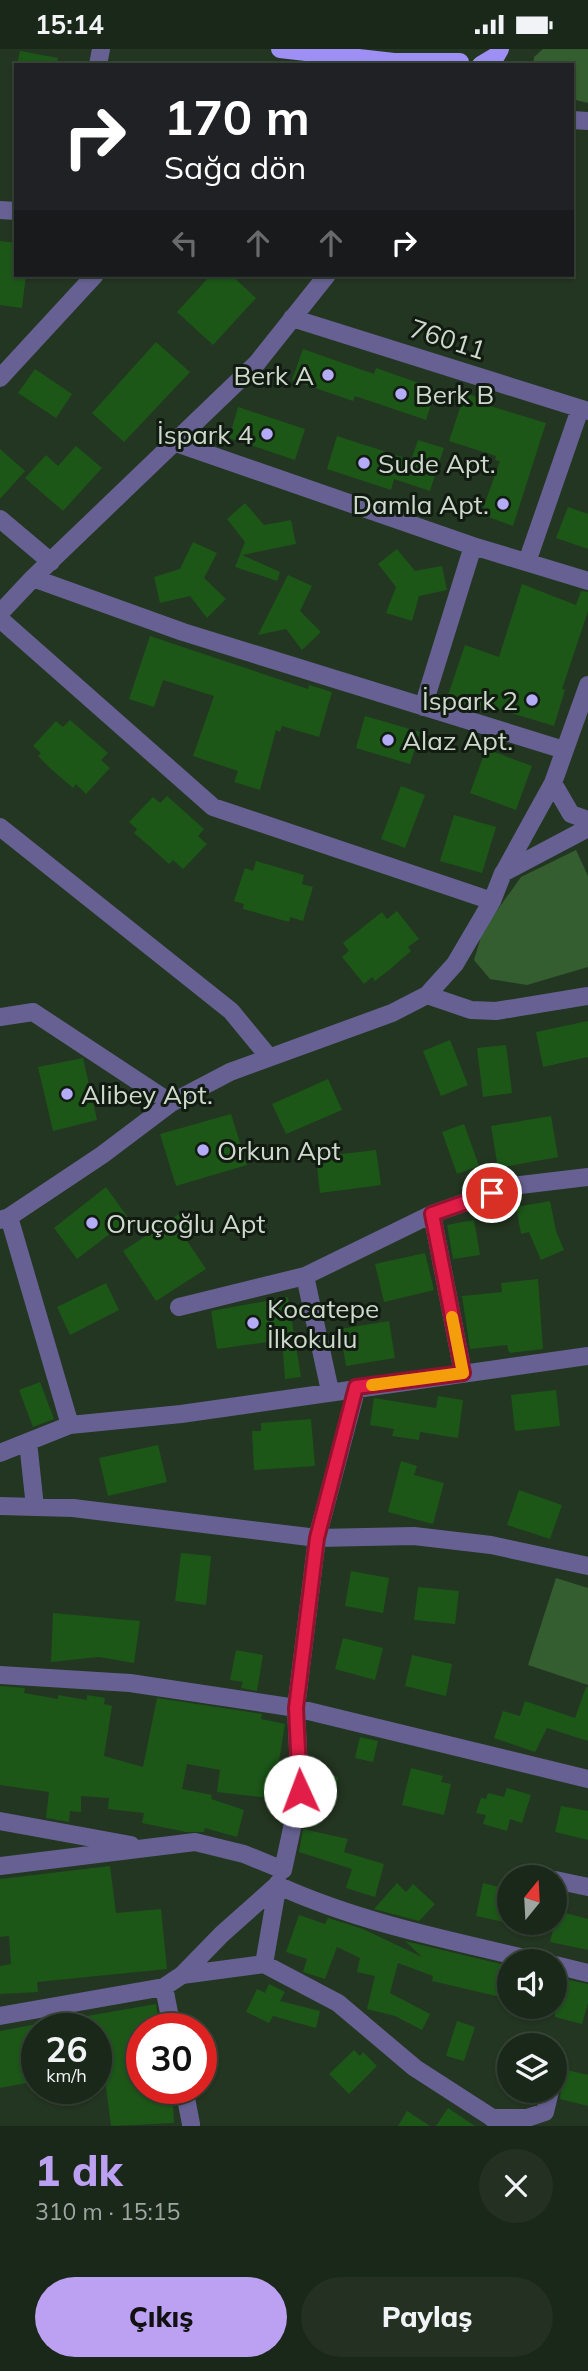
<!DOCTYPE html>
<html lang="tr">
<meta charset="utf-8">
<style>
body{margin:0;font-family:Mulish,sans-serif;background:#233022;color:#f1f3f6;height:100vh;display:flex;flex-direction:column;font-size:26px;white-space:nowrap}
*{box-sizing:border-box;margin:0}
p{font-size:23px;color:#9fa6a2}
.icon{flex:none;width:38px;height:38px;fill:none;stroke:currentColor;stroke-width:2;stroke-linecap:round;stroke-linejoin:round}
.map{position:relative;height:2077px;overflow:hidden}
.sheet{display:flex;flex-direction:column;background:#1a2819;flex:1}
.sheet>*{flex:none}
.guide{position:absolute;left:14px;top:14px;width:560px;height:214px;border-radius:0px;box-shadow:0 2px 5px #0004,0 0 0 2px #384438;background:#202124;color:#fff;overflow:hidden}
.needle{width:46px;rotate:18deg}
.fabs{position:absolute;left:497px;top:1816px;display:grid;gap:14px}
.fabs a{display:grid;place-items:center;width:70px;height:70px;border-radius:50%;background:#1a2819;box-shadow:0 2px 5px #0004,0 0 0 2px #384438;font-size:35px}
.speed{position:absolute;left:21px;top:1964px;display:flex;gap:14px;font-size:35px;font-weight:700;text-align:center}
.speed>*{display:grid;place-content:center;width:91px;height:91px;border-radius:50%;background:#1a2819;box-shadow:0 2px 5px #0004,0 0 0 2px #384438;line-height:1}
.speed small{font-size:18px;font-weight:400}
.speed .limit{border:10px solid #d22;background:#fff;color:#111}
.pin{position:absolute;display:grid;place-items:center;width:60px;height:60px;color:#fff;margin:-30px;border:4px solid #fff;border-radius:50%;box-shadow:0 2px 7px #0007}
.me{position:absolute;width:77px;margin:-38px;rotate:358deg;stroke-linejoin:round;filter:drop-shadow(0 0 5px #0008)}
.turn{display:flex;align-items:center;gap:24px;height:147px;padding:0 35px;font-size:32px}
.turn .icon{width:91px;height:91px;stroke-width:2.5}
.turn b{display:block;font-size:49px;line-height:60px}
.lanes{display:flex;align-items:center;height:66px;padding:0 35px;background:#0003;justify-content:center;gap:35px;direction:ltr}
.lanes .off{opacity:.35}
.round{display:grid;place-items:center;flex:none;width:74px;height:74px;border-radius:37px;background:#233022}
.summary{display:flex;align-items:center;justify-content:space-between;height:119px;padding:0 35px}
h1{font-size:42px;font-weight:800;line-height:52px;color:#bca0f2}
.primary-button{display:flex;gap:14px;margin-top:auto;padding:14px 35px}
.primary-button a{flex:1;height:80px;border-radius:42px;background:#bca0f2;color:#111;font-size:28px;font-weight:800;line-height:80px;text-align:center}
.primary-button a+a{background:#233022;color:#f1f3f6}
.status{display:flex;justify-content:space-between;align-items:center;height:49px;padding:0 35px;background:#1a2819;direction:ltr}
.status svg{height:19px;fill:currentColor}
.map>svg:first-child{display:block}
.green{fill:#345d30}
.building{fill:#1c5718}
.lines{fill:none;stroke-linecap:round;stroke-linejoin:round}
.minor{stroke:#676193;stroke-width:18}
.major{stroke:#9e8ff5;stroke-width:18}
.route-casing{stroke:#92132f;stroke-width:18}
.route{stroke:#e11d48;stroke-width:12}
.slow{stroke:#f59e0b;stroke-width:12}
.poi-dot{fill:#b5acf8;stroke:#121b11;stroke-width:2.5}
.labels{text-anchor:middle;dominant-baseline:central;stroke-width:6;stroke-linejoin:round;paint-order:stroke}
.street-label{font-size:26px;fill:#cdd9cb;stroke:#121b11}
.poi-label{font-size:26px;fill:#cdd9cb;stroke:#121b11;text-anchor:start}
</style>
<div class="status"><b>15:14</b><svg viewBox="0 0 49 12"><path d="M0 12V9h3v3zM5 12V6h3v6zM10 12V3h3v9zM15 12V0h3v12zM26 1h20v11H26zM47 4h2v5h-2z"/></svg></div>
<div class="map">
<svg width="588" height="2077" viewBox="0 0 588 2077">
<rect width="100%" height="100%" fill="#233621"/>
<path class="green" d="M543,0H588V54L572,50V16H533L534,8Z
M576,801L588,827V918L527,936L490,930L474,911L483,881L521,828Z
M556,1529L588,1539V1636L528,1616Z"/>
<path class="building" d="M20,2L58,9L57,16H17Z
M0,192L16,194V226H26L22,259L0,256Z
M211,226H231L256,249L213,296L177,263Z
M156,293L190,323L124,393L92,364Z
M303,300L374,325L376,319L436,340L426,371L355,347L353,352L292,331Z
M35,320L72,345L56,369L18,344Z
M465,344L491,353L490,357L546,374L513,477L481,465L500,412L495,411L496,407L449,392Z
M238,358L305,380L295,411L229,389Z
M337,387L411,411L418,391L444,399L430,442L394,430L391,441L327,420Z
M76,397L102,419L63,462L25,429L46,406L58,417Z
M0,400L25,422L0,450Z
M245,454L264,476L291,471L296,495L242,506L280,523L277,532L235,518L245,493L227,470Z
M568,458L588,465V500L556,489Z
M193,493L217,504L204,529L226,550L207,569L190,547L160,554L154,528L180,520Z
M397,500L415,522L442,517L447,541L419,547L412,572L386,564L396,538L378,515Z
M288,526L312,537L300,562L321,583L302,601L286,580L258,586Z
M522,535L576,556L581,542L588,543V562L562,640L565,641L554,677L482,655L480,660L447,649L465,596L499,608Z
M150,587L308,640L309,636L332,643L319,688L282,677L280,683L276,681L260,741L234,733L238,722L193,707L214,647L163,631L154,658L129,650Z
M365,667L420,683L410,715L356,699Z
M70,671L108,704L101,711L110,719L86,745L76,735L73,739L51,720L38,707L41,704L33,697L56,672L63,678Z
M486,700L532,717L516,761L470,744Z
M401,737L425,746L405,799L381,790Z
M167,747L204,780L198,787L207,795L183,820L173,811L169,815L148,796L134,784L137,780L129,773L153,748L160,754Z
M454,766L496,778L482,824L440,812Z
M256,812L304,826L302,835L313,838L303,872L290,868L289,873L261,865L243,860L244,855L234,852L245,819L253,822Z
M397,862L419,890L408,898L411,902L389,921L375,932L372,928L364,935L342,908L349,902L343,894L382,863L387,870Z
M588,972V1008L543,1018L536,983Z
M450,991L468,1036L441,1047L423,1002Z
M506,996L512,1044L483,1048L477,999Z
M83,1009L97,1071L53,1082L38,1018Z
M328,1030L342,1061L286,1085L272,1055Z
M231,1065L247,1116L176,1137L160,1085Z
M551,1067L558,1108L498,1119L491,1077Z
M464,1075L479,1117L457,1125L442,1083Z
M376,1101L381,1136L320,1144L316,1108Z
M106,1138L129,1170L77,1210L54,1179Z
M550,1152L556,1182L564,1201L541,1211L529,1183L521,1185L516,1158Z
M182,1163L184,1169L196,1165L201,1184L185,1189L206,1220L156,1252L123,1202Z
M474,1171L480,1206L453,1210L447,1176Z
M425,1204L434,1241L384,1253L375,1215Z
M538,1230L543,1300L509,1304L507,1296L470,1300L462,1247L502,1243L501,1234Z
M106,1234L119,1261L70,1286L57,1258Z
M288,1248L301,1328L285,1330L282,1291L217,1300L211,1262Z
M389,1272L395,1309L346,1317L340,1280Z
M40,1333L54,1370L33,1378L19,1341Z
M556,1341L560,1377L515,1382L511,1346Z
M438,1347L463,1351L458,1389L420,1383L419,1391L392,1387L394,1380L370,1376L374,1349L436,1359Z
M311,1370L315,1417L254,1421L252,1382H261V1374Z
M158,1396L167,1433L108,1447L99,1409Z
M401,1412L417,1417L414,1426L444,1434L433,1475L388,1463Z
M519,1441L562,1456L550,1490L507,1476Z
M181,1504L211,1507L206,1556L175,1552Z
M351,1522L389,1529L383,1564L345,1557Z
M418,1538L459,1542L455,1575L414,1571Z
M53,1564L140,1572L134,1614L99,1608L51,1613Z
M343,1589L383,1599L375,1631L335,1620Z
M236,1601L263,1606L257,1642L241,1639L243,1633L230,1631Z
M412,1606L452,1615L446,1647L405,1637Z
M0,1637L25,1639L24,1644L58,1650V1646L87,1651V1646L105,1649L104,1655L112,1657L104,1707L143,1718L157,1649L262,1665L261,1670L285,1675L275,1737L288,1739L286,1751L217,1743L220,1721L187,1715L182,1740L212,1746L211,1750L244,1761L237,1788L205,1779L204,1783H186L142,1774L144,1764L108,1760L109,1749L81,1747V1763L70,1762L69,1773L46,1769L49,1743L0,1736Z
M586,1638H588V1692L547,1679L535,1703L494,1689L503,1662L520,1667L525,1652L575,1669Z
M360,1688L378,1692L373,1713L355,1709Z
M411,1719L443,1727L441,1733L451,1735L444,1766L402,1756Z
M317,1724L338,1728L333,1751L312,1747Z
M507,1739L531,1746L522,1774L510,1770L507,1782L483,1775L486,1766L476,1764L481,1749L486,1750L488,1744L504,1748Z
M561,1757L588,1762V1791L555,1783Z
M303,1780L348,1790L344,1803L384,1815L375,1848L346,1839L352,1820L299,1803Z
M110,1817L116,1864L161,1860L167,1920L37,1933L38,1943L0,1945V1917L11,1915L9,1887L0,1888V1830Z
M397,1834L406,1843L413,1835L435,1855L419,1872L374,1860Z
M483,1834L499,1838L497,1844L509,1847V1874L476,1867Z
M558,1862L588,1870V1901L550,1893Z
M299,1866L325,1875L328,1869L363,1880L422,1908L405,1892L509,1917V1950L432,1932L433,1927L398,1914L390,1944L430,1965L422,1981L395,1967L367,1960L375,1927L357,1923L360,1909L337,1898L325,1930L303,1923L307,1910L286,1903Z
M555,1928L588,1935V1954L582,1975L555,1968Z
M269,1935L285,1943L280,1952L320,1962L316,1979L273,1967L269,1974L246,1963L257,1940L265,1944Z
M156,1955L160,1979H142V2039H172L174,2074L111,2077L103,2015L96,2016V1979H89L87,1967Z
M457,1972L475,1978L464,2012L446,2007Z
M37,1975V2032L0,2039V1982Z
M354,2001L360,2007L363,2003L377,2017L349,2045L329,2025Z
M563,2020L588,2026V2057L560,2050Z
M448,2059L475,2077H436Z
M407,2062L430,2077H398Z"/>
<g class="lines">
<path class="minor" d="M98,16L101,0
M572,71L588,72
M0,161L16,162
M327,226L257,314L33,529L183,583L564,701
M292,269L588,362
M0,329L95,226
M176,394L473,497L588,532
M0,470L51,513
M527,513L580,360
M0,564L33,529
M0,570L213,758L492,852
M423,658L473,497
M553,734L571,765L588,771
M0,778L231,962L268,1007
M504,823L553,734L588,636
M427,946L471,961L496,962L588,947
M0,968L33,963L171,1054
M432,1165L463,1324
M9,1168L70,1376
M0,1171L9,1168L102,1106L171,1054L230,1023L392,964L427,946L455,915L492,852L503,824L588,779
M305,1227L330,1342
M179,1258L305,1227L432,1165L512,1137L588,1128
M28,1393L35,1458
M0,1404L70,1376L181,1365L588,1307
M0,1457L73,1459L317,1489L414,1487L491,1496L588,1517
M0,1626L130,1634L296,1659L588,1730
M0,1772L131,1796
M0,1817L195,1793L244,1805L283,1821L300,1742L296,1659L317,1489L357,1338
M555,1831L588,1838
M278,1834L264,1915L338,1954L415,2019L505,2077
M555,1916L588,1924
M182,1926L264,1915
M164,1938L172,1979
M0,1967L164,1938L182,1926L222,1885L277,1836C360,1874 453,1892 542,1913
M184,2039L191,2075
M492,2069H527L545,2063L550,2042"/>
<path class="major" d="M280,0L394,13H460
M481,16L496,7L500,0"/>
</g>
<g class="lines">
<defs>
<path id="route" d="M300,1742L296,1659L317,1489L356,1338L463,1324L432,1165L492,1144"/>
</defs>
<use href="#route" class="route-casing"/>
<use href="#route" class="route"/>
<path class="slow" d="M372,1336L463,1324L452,1268"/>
</g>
<g class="poi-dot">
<circle cx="328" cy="326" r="7"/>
<circle cx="401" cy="345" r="7"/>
<circle cx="267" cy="385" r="7"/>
<circle cx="364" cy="414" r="7"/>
<circle cx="503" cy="455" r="7"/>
<circle cx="532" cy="651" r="7"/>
<circle cx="388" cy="691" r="7"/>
<circle cx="67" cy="1045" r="7"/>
<circle cx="203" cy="1101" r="7"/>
<circle cx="92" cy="1174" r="7"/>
<circle cx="253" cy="1274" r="7"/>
</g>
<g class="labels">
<g class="street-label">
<text transform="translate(448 290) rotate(18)">76011</text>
</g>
<g class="poi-label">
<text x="314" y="326" text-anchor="end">Berk A</text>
<text x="415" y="345">Berk B</text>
<text x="253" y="385" text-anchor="end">İspark 4</text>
<text x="378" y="414">Sude Apt.</text>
<text x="489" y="455" text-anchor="end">Damla Apt.</text>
<text x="518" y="651" text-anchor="end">İspark 2</text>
<text x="402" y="691">Alaz Apt.</text>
<text x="81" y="1045">Alibey Apt.</text>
<text x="217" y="1101">Orkun Apt</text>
<text x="106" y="1174">Oruçoğlu Apt</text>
<text x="267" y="1259">Kocatepe<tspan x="267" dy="30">İlkokulu</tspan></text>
</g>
</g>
</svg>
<div class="fabs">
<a><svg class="needle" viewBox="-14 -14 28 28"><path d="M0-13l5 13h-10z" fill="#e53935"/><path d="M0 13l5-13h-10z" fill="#9fa6a2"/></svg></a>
<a><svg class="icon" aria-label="sound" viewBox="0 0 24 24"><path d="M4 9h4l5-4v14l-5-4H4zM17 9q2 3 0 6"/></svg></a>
<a><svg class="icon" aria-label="layers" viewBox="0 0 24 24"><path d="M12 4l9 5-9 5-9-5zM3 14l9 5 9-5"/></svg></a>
</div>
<div class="speed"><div>26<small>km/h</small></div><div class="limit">30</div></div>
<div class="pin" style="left:492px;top:1144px;background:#d93025"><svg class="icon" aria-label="arrive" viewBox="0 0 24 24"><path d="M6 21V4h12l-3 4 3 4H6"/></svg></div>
<svg class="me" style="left:300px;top:1742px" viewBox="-20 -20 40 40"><circle r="19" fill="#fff"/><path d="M0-13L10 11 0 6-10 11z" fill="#e11d48"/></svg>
<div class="guide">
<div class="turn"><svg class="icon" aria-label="right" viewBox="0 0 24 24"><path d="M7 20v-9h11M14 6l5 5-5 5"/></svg><div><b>170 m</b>Sağa dön</div></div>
<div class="lanes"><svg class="icon off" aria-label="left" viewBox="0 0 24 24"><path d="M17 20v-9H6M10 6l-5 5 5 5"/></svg><svg class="icon off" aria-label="ahead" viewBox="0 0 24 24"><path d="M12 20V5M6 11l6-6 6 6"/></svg><svg class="icon off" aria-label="ahead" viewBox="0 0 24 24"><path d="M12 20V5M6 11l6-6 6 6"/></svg><svg class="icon" aria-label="right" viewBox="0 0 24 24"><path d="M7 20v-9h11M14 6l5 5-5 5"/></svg></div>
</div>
</div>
<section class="sheet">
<div class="summary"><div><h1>1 dk</h1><p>310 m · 15:15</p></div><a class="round"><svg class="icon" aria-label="close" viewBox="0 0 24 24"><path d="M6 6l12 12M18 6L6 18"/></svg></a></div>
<div class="primary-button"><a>Çıkış</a><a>Paylaş</a></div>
</section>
